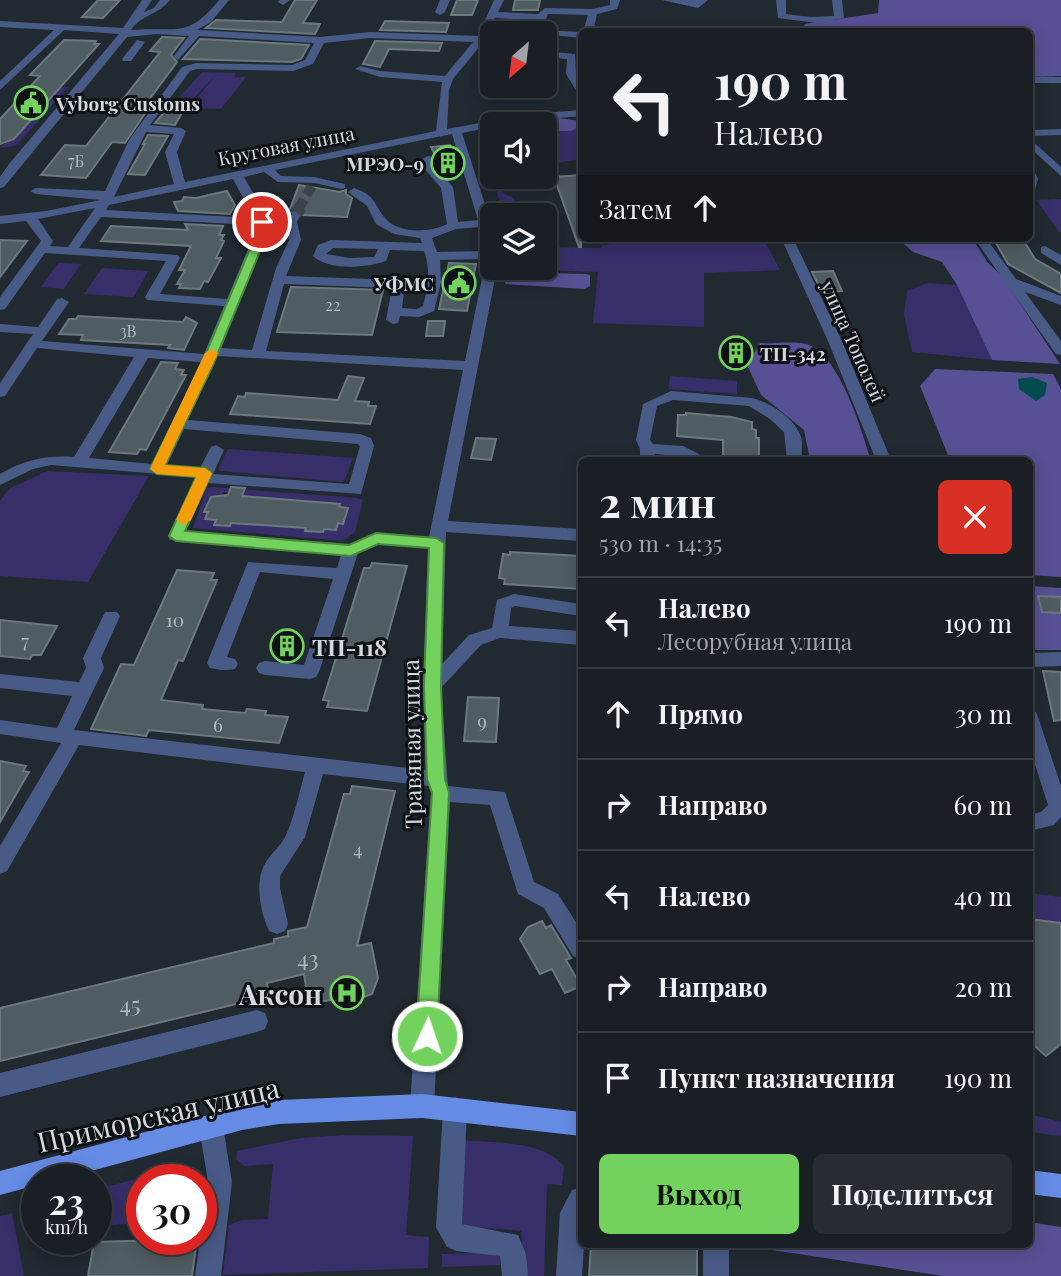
<!DOCTYPE html>
<html lang="ru">
<meta charset="utf-8">
<style>
body{margin:0;font-family:"Playfair Display",serif;background:#262c32;color:#f1f3f6;height:100vh;display:flex;flex-direction:column;font-size:26px;white-space:nowrap}
*{box-sizing:border-box;margin:0}
p{font-size:23px;color:#9fa2a7}
.icon{flex:none;width:38px;height:38px;fill:none;stroke:currentColor;stroke-width:2;stroke-linecap:round;stroke-linejoin:round}
.map{position:relative;flex:1;overflow:hidden}
.details{position:absolute;left:578px;top:457px;width:455px;height:791px;display:flex;flex-direction:column;background:#191f25;border-radius:10px;box-shadow:0 4px 18px #0003,0 0 0 2px #373d42}
.details>*{flex:none}
.hud{position:absolute;left:578px;top:28px;width:455px;height:214px;border-radius:10px;box-shadow:0 4px 18px #0003,0 0 0 2px #373d42;background:#191f25;color:#f1f3f6;overflow:hidden}
.needle{width:46px;rotate:208deg}
.fabs{position:absolute;left:480px;top:21px;display:grid;gap:14px}
.fabs a{display:grid;place-items:center;width:77px;height:77px;border-radius:10px;background:#191f25;box-shadow:0 4px 18px #0003,0 0 0 2px #373d42;font-size:35px}
.speed{position:absolute;left:21px;top:1164px;display:flex;gap:14px;font-size:35px;font-weight:700;text-align:center}
.speed>*{display:grid;place-content:center;width:91px;height:91px;border-radius:50%;background:#191f25;box-shadow:0 4px 18px #0003,0 0 0 2px #373d42;line-height:1}
.speed small{font-size:18px;font-weight:400}
.speed .limit{border:10px solid #d22;background:#fff;color:#111}
.pin{position:absolute;display:grid;place-items:center;width:60px;height:60px;color:#fff;margin:-30px;border:4px solid #fff;border-radius:50%;box-shadow:0 2px 7px #0007}
.me{position:absolute;width:77px;margin:-38px;rotate:3deg;stroke-linejoin:round;filter:drop-shadow(0 0 5px #0008)}
.turn{display:flex;align-items:center;gap:24px;height:147px;padding:0 21px;font-size:32px}
.turn .icon{width:91px;height:91px;stroke-width:2.5}
.turn b{display:block;font-size:49px;line-height:60px}
.then{display:flex;align-items:center;height:66px;padding:0 21px;background:#0003;gap:14px;font-size:26px}
.round{display:grid;place-items:center;flex:none;width:74px;height:74px;border-radius:10px;background:#262c32}
.overview{display:flex;align-items:center;justify-content:space-between;height:119px;padding:0 21px}
h1{font-size:42px;font-weight:700;line-height:52px}
.action{display:flex;gap:14px;margin-top:auto;padding:14px 21px}
.action a{flex:1;height:80px;border-radius:10px;background:#72d25d;color:#111;font-size:28px;font-weight:700;line-height:80px;text-align:center}
.action a+a{background:#262c32;color:#f1f3f6}
ul{padding:0;list-style:none}
li{display:flex;align-items:center;gap:21px;height:91px;padding:0 21px;border-top:2px solid #373d42}
li div{flex:1}
li b{display:block;font-size:26px}
li em{font-style:normal}
.map>svg:first-child{display:block}
.green{fill:#382f6a;fill-rule:evenodd}
.forest{fill:#575094}
.water{fill:#004b50}
.building{fill:#4f5c61;stroke:#6b797e;stroke-width:2}
.lines{fill:none;stroke-linecap:round;stroke-linejoin:round}
.minor-tunnel-far1{stroke:#3c434b;stroke-width:10;stroke-dasharray:10 5;stroke-linecap:butt}
.minor-tunnel{stroke:#3c434b;stroke-width:13;stroke-dasharray:13 7;stroke-linecap:butt}
.minor{fill:#485b87;fill-rule:evenodd}
.major{fill:#658be5;fill-rule:evenodd}
.route{fill:#72d25d;stroke:#4a883c;stroke-width:2}
.slow{fill:#f59e0b}
.labels{text-anchor:middle;dominant-baseline:central;stroke-width:6;stroke-linejoin:round;paint-order:stroke}
.far-number-label{font-size:16px;fill:#b1b9bd}
.far-poi-label{font-size:19px;font-weight:bold;fill:#d2d8dc;stroke:#0e1115;text-anchor:start}
.far-street-label{font-size:19px;fill:#d2d8dc;stroke:#0e1115}
.number-label{font-size:19px;fill:#b1b9bd}
.poi-label{font-size:23px;font-weight:bold;fill:#d2d8dc;stroke:#0e1115;text-anchor:start}
.street-label{font-size:23px;fill:#d2d8dc;stroke:#0e1115}
.near-number-label{font-size:23px;fill:#b1b9bd}
.near-poi-label{font-size:28px;font-weight:bold;fill:#d2d8dc;stroke:#0e1115;text-anchor:end}
.near-street-label{font-size:28px;fill:#d2d8dc;stroke:#0e1115}
</style>
<div class="map">
<svg width="1061" height="1276" viewBox="0 0 1061 1276">
<rect width="100%" height="100%" fill="#212931"/>
<path class="green" d="M202,72L236,73L234,77H246L221,109L189,108L215,76L194,98L180,97Z
M61,87H68L17,145L4,148L0,146L14,139Z
M581,125V159L544,165V126Z
M492,177H508L500,183L504,194L514,198L520,215H504Z
M1061,199V232H1059L1036,200Z
M634,238H763L780,270L704,273V327L593,323L598,272L539,270L508,272L509,268H544V247L602,248V245L619,244Z
M58,263L81,264L64,289L41,287Z
M102,268L148,271L134,297L84,294Z
M927,283L957,285L992,360L912,352L904,315L907,291Z
M670,376L737,381V394L669,389Z
M228,449L353,458L345,480L342,482L221,471L218,470Z
M47,471L149,476L88,582L0,576V501L9,489Z
M213,487L357,498L363,500L355,532L343,541L193,528L207,488ZM223,492H231L230,495L332,503L340,501L339,507L347,508L343,523H338L336,530L324,529L323,532L305,531L306,528L231,523L230,526L215,525L216,520L205,519L208,512H204L210,498H220Z
M1029,893L1061,897V923L1029,919Z
M1029,1114L1061,1122V1136L1029,1132Z
M346,1135L413,1136L406,1235L429,1237L428,1268L223,1275L229,1225L242,1220L268,1219L273,1164L244,1166L236,1159L237,1151L300,1138Z
M459,1140C491,1143 541,1139 564,1166L562,1185L547,1184L544,1276H524L521,1231L456,1225Z
M178,1168L177,1179L142,1180V1223L97,1226L102,1188Z
M12,1213L24,1276H0V1216Z
M500,1252V1265L442,1267V1254Z"/>
<path class="forest" d="M879,0H1061V76L1029,77V32H799L805,24L878,13Z
M559,118L581,121V126L571,131H544V124H520Z
M897,238H972L988,263L1002,276L1060,364L992,360L957,285L942,262L913,252Z
M508,272L586,274L590,275V286L585,289L505,284Z
M760,343C774,344 797,340 809,345C841,359 861,429 871,460H810L804,430L761,395L747,365Z
M935,369L1053,374L1061,389V577L1029,575V460H950L920,386Z
M1029,586L1061,588V650H1029Z
M1029,1222L1061,1227V1276H943L733,1244H1029Z"/>
<path class="water" d="M1032,377L1047,383L1045,395L1036,401L1019,389L1018,379Z"/>
<path class="building" d="M98,0H120L103,18L82,17Z
M295,0H317L303,23L320,24L315,34L206,28L216,20L282,22Z
M457,0H478L472,15H451Z
M515,0H540L538,10H513Z
M385,21L415,22L449,23L446,32L380,30Z
M511,21L533,22L531,33H509Z
M162,37L184,38L171,55L177,62L140,112H146L125,143L112,142L86,178L41,175L65,145L86,146L160,52L150,51Z
M200,39L309,45L301,59L292,62L183,59Z
M64,40L96,41L94,44H99L14,139L0,144V119L40,76L30,75Z
M375,41L442,43L439,51L389,49L380,67L363,64Z
M171,104L183,111L175,125L155,123Z
M148,135L168,136L145,175L128,174L145,144H143Z
M450,145L460,170L444,172L431,147Z
M581,175V247H579L554,177Z
M299,185L340,192L346,190V194L352,198L347,217L302,215L295,209H290Z
M227,191L235,205L230,214L178,211L174,202L182,201L184,197L196,198Z
M185,224L223,226L219,235H224L221,240L224,241L216,258H221L208,282L204,281L200,289L179,288L181,284H177L185,270H179L191,246L101,241L111,226L188,230Z
M993,238H1022L1035,259L1061,274V293L1008,264Z
M0,240L27,241L0,277Z
M449,263L476,264L467,311L439,309Z
M833,271L842,291L822,292L812,272Z
M291,287L383,290L372,335L277,332Z
M78,316L183,322L186,317L197,323L184,350L168,348L170,345L81,340L83,335L59,334L69,319H76Z
M428,321H445L443,336H426Z
M161,362L178,363L175,369L184,370L181,375H186L146,450L140,449L137,454L109,452Z
M348,376L364,378L355,401L369,402L368,406H376L370,424L230,414L238,396L245,397L246,393L338,400Z
M686,413L731,417L752,422V429L756,430V438H759V460H723V440L677,436L678,415H686Z
M476,438L496,439L491,460L471,458Z
M231,487L245,488L242,496L340,504L339,507L348,508L343,524L338,523L336,530L324,529L323,532L305,531L306,528L231,523L230,526L214,525L216,520L205,519L208,512H204L211,497L228,495Z
M510,552L581,556V589L504,584L505,579L499,578L503,554L510,555Z
M372,563L407,566L367,711L327,707L329,701L323,700L364,568H370Z
M177,570L214,573L211,580H217L183,661L178,660L161,700L203,705L202,709L245,713L247,709L266,711L265,715L288,717L279,743L149,730L146,736L91,729L121,664L134,665Z
M1038,596L1061,597V613L1042,612Z
M0,620L57,626L41,655H32L30,659L0,656Z
M1043,671L1061,672V720L1054,721Z
M468,697L499,698L496,742L464,741Z
M0,761L26,766L23,771L29,772L0,822Z
M352,786L395,791L357,946L371,943L378,978L372,994L345,1004L343,997L321,1002L320,997L308,1000L304,974L267,983L268,991L252,995L253,1000L0,1061V1008L274,943V939L288,936V931L307,927L344,794H350Z
M1029,919L1061,923V1044L1046,1056L1029,1041Z
M542,921L546,928L551,925L571,958L566,960L581,986L565,993L552,969L540,974L520,939L528,927Z
M197,1239L192,1276H88L94,1242Z
M591,1244H697V1276H589Z"/>
<g class="lines">
<path class="minor-tunnel-far1" d="M299,208L312,186"/>
<path class="minor-tunnel" d="M294,215L301,207"/>
<path class="minor" d="M142,0H152L144,12L154,8L160,0H170C158,15 141,15 131,30C176,26 187,40 219,0H229L211,22L197,30L320,37L370,32L478,36L494,0H504L498,12L538,14L545,8L593,9L610,5V0H620L617,9L597,14L593,32H583L588,15L548,14L542,30L581,32V38L533,33L536,20L495,18L484,41L453,79L449,90L447,129L530,114L581,110V116L492,124V127L462,133L491,223L492,268H497L448,521L581,529V541L446,532L442,664L469,635L492,628L497,600L514,594L581,604V616L515,606L511,608L509,626L581,631V645L500,638L481,645L441,688L448,786L505,792L534,882L558,894L581,930V959L573,956L544,908L518,894L490,805L450,802L434,1106L430,1114L422,1118L414,1114L410,1106L431,793L429,786L323,774L305,837L280,876V888L288,924L285,931L277,934L269,931C260,911 254,881 266,862C272,852 281,846 286,835C295,815 299,793 305,772L79,745L7,871L0,874V846L61,743L0,734V720L57,728L72,696L0,688V674L79,682L86,668L83,658L105,612H117L120,616L101,658L104,668L74,730L426,770L423,686L428,548L378,545L358,553L319,672L316,677L310,679L265,675L259,673L256,668L259,663L265,661L304,665L333,579L260,572L227,657L235,659L238,664L235,669C227,671 218,670 210,668L207,663L248,562L337,568L341,555L170,540L168,536L196,477L51,465L33,469L0,485V474C25,460 46,455 74,457L134,357L37,348L5,396L0,397V383L33,334L0,332V324L38,327L57,299L62,298L69,302L42,341L204,354L224,306L147,300L145,297L166,261L45,253L5,309L0,310V297L41,241L26,221L0,224V216L46,211L101,200L36,194L30,191L36,188L105,191L129,140L182,67L196,63L292,65L305,60L314,43L199,36L178,60L173,57L189,36L157,34L127,37L4,187L0,188V177L9,164L119,34L64,30L0,90V81L54,30L0,27V21L123,28ZM370,38L473,42L445,76L380,71L360,66L355,69L380,77L442,82L436,131L185,182L177,152L186,131L181,128L150,125L190,71L197,69L293,71L313,64L324,43ZM146,132L174,134L165,152L174,184L114,197ZM452,134L478,220L458,222L453,187L436,168L432,157L428,156L422,159L425,169L441,188L447,224C430,233 398,234 385,218C373,204 377,196 354,188L348,192L367,206L376,224L394,234L420,238L422,243L331,240L318,245L313,256C329,271 366,268 386,261L390,250L424,251C431,270 428,286 423,306L417,309L402,308L405,284L399,280L286,276L301,240L297,222L300,215L294,211L290,212L285,222L289,240L276,268L252,350L221,348L268,230L266,216L244,177L264,172L278,182L314,183L341,189L345,188V184L314,177L281,176L275,170ZM233,179L254,218L106,210L109,205ZM95,208L68,247L50,246L53,241L38,219ZM101,217L255,225L256,230L227,299L160,294L180,258L178,255L79,248ZM480,227L484,251L437,252L432,238L456,229ZM333,248L378,249L374,257L350,258L326,254ZM486,259L465,361L266,351L284,284L392,288L386,320L393,324L398,323L400,316L419,317L434,311L441,282L440,260ZM217,356L463,370L429,537L376,533L349,544L186,531L208,483L361,494L374,446L371,438L360,434L188,420ZM148,358L201,362L152,464L89,458ZM184,429L358,444L360,446L349,484L213,474L224,450L216,445L211,447L200,468L167,465Z
M280,0H290L283,5L278,2Z
M440,0H450L445,12L440,15L435,12Z
M662,0H708L698,8Z
M776,0H786V14L810,17L834,16L832,0H842L844,18L817,23L778,18Z
M137,40L145,42L131,61H123L122,59Z
M544,51L575,54L576,74L581,82V93L577,92L566,74L567,59L544,57Z
M1029,77H1061V83H1029Z
M1061,129V135L1029,136V130Z
M1029,138L1061,167V176L1029,147Z
M1029,168L1033,169L1038,179L1035,190L1029,193Z
M781,238H793L842,341L891,460H876L828,341Z
M974,238H986L1016,279L1061,296V305L1025,292L1061,341V355L1056,354Z
M1045,246L1061,255V265L1041,253V247Z
M671,391L752,398C769,402 795,418 801,437C803,444 801,453 802,460H787L784,432L770,419L749,406L673,400L657,406L650,440L653,444L683,446L699,454L702,460C687,461 672,455 655,454L654,460H640V449L636,440L643,404Z
M1061,652V666L1029,667V653Z
M1029,710L1036,712L1038,717L1061,786V817L1054,825L1029,831V815L1041,812L1048,805L1029,746Z
M257,1010L265,1013L268,1021L265,1029L257,1032L0,1097V1073Z
M455,1097L463,1101L467,1109L462,1224L518,1235L526,1254L528,1276H502L500,1256L456,1251L447,1247L436,1227L443,1109L447,1101Z
M211,1114L219,1118L223,1126L232,1182L221,1276H195L208,1182L199,1126L203,1118Z
M581,1187V1244H584L582,1276H556L560,1213L572,1190Z
M703,1244H729V1276H703Z"/>
<path class="major" d="M422,1094L581,1112V1136L422,1118L279,1124L242,1130L58,1180H37V1185L0,1195V1171L242,1106L279,1100Z
M1029,1170L1061,1174V1198L1029,1194Z"/>
</g>
<path class="route" d="M262,219L268,222L265,239L213,365L165,465L205,468L212,473L185,531L349,545L376,533L436,538L444,543L441,686L445,779L449,793L437,1036L434,1043L427,1046L419,1043L416,1036L432,793L427,779L424,686L429,548L378,544L351,556L176,541L169,536L196,477L157,474L150,469L201,365L254,239L257,222Z"/>
<path class="slow" d="M212,349L218,353L165,465L205,468L212,473L191,520L184,525L176,520L196,477L157,474L150,469L205,353Z"/>
<defs>
<symbol id="civic-ring" viewBox="-11 -11 22 22"><circle r="9.5" fill="#0e1115" stroke="#72d25d" stroke-width="1.5"/><path d="M-.6-6.5H3V-4.5H.6V-3L4-1V1h2V6H-6V1h2V-1L-.6-3ZM-1.2 2.5V6h2.4V2.5Z" fill="#72d25d"/></symbol>
<symbol id="building-ring" viewBox="-11 -11 22 22"><circle r="9.5" fill="#0e1115" stroke="#72d25d" stroke-width="1.5"/><path d="M-4-6H4V6H1V3H-1V6H-4ZM-2.5-4.3h1.7v1.8h-1.7ZM.8-4.3h1.7v1.8H.8ZM-2.5-1h1.7V.8h-1.7ZM.8-1h1.7V.8H.8Z" fill="#72d25d"/></symbol>
<symbol id="hospital-ring" viewBox="-11 -11 22 22"><circle r="9.5" fill="#0e1115" stroke="#72d25d" stroke-width="1.5"/><path d="M-5-5h3v3.5h4V-5h3V5h-3V1.5h-4V5h-3Z" fill="#72d25d"/></symbol>
</defs>
<g fill-rule="evenodd">
<use href="#civic-ring" x="12" y="84" width="38" height="38"/>
<use href="#building-ring" x="429" y="144" width="38" height="38"/>
<use href="#civic-ring" x="440" y="264" width="38" height="38"/>
<use href="#building-ring" x="717" y="334" width="38" height="38"/>
<use href="#building-ring" x="268" y="627" width="38" height="38"/>
<use href="#hospital-ring" x="328" y="974" width="38" height="38"/>
</g>
<g class="labels">
<g class="far-number-label">
<text x="76" y="160">7Б</text>
<text x="333" y="304">22</text>
<text x="128" y="330">3В</text>
</g>
<g class="far-poi-label">
<text x="56" y="103">Vyborg Customs</text>
<text x="424" y="163" text-anchor="end">МРЭО-9</text>
<text x="434" y="283" text-anchor="end">УФМС</text>
<text x="760" y="353">ТП-342</text>
</g>
<g class="far-street-label">
<text transform="translate(286 145) rotate(-11)">Круговая улица</text>
<text transform="translate(854 341) rotate(66)">улица Тополей</text>
</g>
<g class="number-label">
<text x="175" y="619">10</text>
<text x="25" y="640">7</text>
<text x="482" y="720">9</text>
<text x="218" y="724">6</text>
<text x="358" y="848">4</text>
</g>
<g class="poi-label">
<text x="312" y="646">ТП-118</text>
</g>
<g class="street-label">
<text transform="translate(411 744) rotate(-91)">Травяная улица</text>
</g>
<g class="near-number-label">
<text x="308" y="957">43</text>
<text x="130" y="1003">45</text>
</g>
<g class="near-poi-label">
<text x="322" y="993">Аксон</text>
</g>
<g class="near-street-label">
<text transform="translate(158 1114) rotate(-13)">Приморская улица</text>
</g>
</g>
</svg>
<div class="fabs">
<a><svg class="needle" viewBox="-14 -14 28 28"><path d="M0-13l5 13h-10z" fill="#e53935"/><path d="M0 13l5-13h-10z" fill="#9fa2a7"/></svg></a>
<a><svg class="icon" aria-label="sound" viewBox="0 0 24 24"><path d="M4 9h4l5-4v14l-5-4H4zM17 9q2 3 0 6"/></svg></a>
<a><svg class="icon" aria-label="layers" viewBox="0 0 24 24"><path d="M12 4l9 5-9 5-9-5zM3 14l9 5 9-5"/></svg></a>
</div>
<div class="speed"><div>23<small>km/h</small></div><div class="limit">30</div></div>
<div class="pin" style="left:262px;top:222px;background:#d93025"><svg class="icon" aria-label="arrive" viewBox="0 0 24 24"><path d="M6 21V4h12l-3 4 3 4H6"/></svg></div>
<svg class="me" style="left:427px;top:1036px" viewBox="-20 -20 40 40"><circle r="17" fill="#72d25d" stroke="#fff" stroke-width="3"/><path d="M0-11L8 9 0 5-8 9z" fill="#fff"/></svg>
<div class="hud">
<div class="turn"><svg class="icon" aria-label="left" viewBox="0 0 24 24"><path d="M17 20v-9H6M10 6l-5 5 5 5"/></svg><div><b>190 m</b>Налево</div></div>
<div class="then">Затем<svg class="icon" aria-label="ahead" viewBox="0 0 24 24"><path d="M12 20V5M6 11l6-6 6 6"/></svg></div>
</div>
<section class="details">
<div class="overview"><div><h1>2 мин</h1><p>530 m · 14:35</p></div><a class="round" style="background:#d93025;color:#fff"><svg class="icon" aria-label="close" viewBox="0 0 24 24"><path d="M6 6l12 12M18 6L6 18"/></svg></a></div>
<ul>
<li><svg class="icon" aria-label="left" viewBox="0 0 24 24"><path d="M17 20v-9H6M10 6l-5 5 5 5"/></svg><div><b>Налево</b><p>Лесорубная улица</p></div><em>190 m</em></li>
<li><svg class="icon" aria-label="ahead" viewBox="0 0 24 24"><path d="M12 20V5M6 11l6-6 6 6"/></svg><div><b>Прямо</b></div><em>30 m</em></li>
<li><svg class="icon" aria-label="right" viewBox="0 0 24 24"><path d="M7 20v-9h11M14 6l5 5-5 5"/></svg><div><b>Направо</b></div><em>60 m</em></li>
<li><svg class="icon" aria-label="left" viewBox="0 0 24 24"><path d="M17 20v-9H6M10 6l-5 5 5 5"/></svg><div><b>Налево</b></div><em>40 m</em></li>
<li><svg class="icon" aria-label="right" viewBox="0 0 24 24"><path d="M7 20v-9h11M14 6l5 5-5 5"/></svg><div><b>Направо</b></div><em>20 m</em></li>
<li><svg class="icon" aria-label="arrive" viewBox="0 0 24 24"><path d="M6 21V4h12l-3 4 3 4H6"/></svg><div><b>Пункт назначения</b></div><em>190 m</em></li>
</ul>
<div class="action"><a>Выход</a><a>Поделиться</a></div>
</section>
</div>
